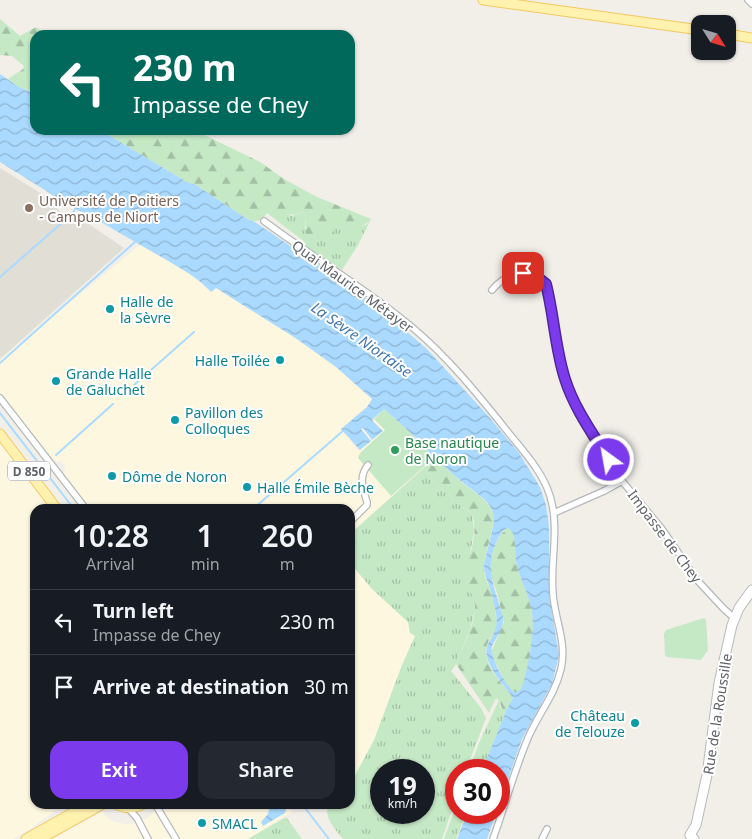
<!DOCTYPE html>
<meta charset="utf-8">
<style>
body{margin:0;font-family:"Noto Sans",sans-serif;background:#242831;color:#f1f3f6;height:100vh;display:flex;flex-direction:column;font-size:19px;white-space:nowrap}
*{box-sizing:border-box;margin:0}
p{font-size:16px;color:#9ea1a6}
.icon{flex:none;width:28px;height:28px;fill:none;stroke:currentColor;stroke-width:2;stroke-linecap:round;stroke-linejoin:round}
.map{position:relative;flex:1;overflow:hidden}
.side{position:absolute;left:30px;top:504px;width:325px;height:305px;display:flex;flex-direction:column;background:#171b24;border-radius:15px;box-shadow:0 1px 4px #0004}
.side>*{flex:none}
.guide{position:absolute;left:30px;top:30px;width:325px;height:105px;border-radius:15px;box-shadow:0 1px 4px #0004;background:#00695c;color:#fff;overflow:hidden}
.needle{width:32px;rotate:127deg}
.buttons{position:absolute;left:691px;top:15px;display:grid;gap:10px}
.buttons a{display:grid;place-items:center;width:45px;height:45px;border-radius:10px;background:#171b24;box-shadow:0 1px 4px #0004;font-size:25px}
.speed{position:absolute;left:370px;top:759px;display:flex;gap:10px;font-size:25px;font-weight:700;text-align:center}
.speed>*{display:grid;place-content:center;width:65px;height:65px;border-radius:50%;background:#171b24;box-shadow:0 1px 4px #0004;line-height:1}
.speed small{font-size:12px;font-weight:400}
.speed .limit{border:8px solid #d22;background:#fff;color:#111}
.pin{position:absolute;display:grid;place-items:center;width:42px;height:42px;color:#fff;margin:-21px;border-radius:10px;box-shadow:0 2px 8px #0006}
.me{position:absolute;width:55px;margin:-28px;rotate:328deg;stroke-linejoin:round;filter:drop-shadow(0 0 4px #0008)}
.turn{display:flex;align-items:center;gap:18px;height:105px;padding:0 20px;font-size:22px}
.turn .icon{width:65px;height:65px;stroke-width:2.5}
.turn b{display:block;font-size:35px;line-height:42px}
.eta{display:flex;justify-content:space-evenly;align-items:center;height:85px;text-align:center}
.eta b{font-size:30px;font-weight:600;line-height:35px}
.cta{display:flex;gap:10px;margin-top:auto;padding:10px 20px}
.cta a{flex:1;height:58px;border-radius:15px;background:#7c3aed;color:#fff;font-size:20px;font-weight:600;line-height:58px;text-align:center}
.cta a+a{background:#242831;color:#f1f3f6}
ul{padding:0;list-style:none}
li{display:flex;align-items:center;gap:15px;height:65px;padding:0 20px;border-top:1px solid #363941}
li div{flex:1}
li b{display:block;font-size:19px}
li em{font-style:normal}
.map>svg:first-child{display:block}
.commercial{fill:#fef7e0}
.education{fill:#e1ded6}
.grass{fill:url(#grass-tufts);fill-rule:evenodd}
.forest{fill:url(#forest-firs)}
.garden{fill:#c5e8c5}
.water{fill:url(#water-waves);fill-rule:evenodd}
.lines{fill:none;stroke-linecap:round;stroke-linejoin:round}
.stream{stroke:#aadaff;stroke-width:2}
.street-casing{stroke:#b5b8bc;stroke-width:8}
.secondary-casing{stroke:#b6babf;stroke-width:11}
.primary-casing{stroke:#f2c960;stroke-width:11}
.street{stroke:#fff;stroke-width:5.5}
.secondary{stroke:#fff;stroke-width:9}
.primary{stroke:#fff2af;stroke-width:9}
.route-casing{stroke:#51269a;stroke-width:12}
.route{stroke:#7c3aed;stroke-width:9}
.education-dot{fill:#8d6e63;stroke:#fff;stroke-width:2}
.culture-dot{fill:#0f9aa8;stroke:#fff;stroke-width:2}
.leisure-dot{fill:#2e9e5b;stroke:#fff;stroke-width:2}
.labels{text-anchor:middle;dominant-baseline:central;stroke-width:4;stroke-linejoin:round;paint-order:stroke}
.shield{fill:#fff;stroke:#8f9295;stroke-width:1}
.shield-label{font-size:12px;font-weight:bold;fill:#5f6368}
.education-label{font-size:14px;fill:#785e54;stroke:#fff;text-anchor:start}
.street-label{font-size:14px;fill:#5f6368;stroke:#fff}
.culture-label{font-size:14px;fill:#0d838f;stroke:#fff;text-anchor:start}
.leisure-label{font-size:14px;fill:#27864d;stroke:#fff;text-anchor:start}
.water-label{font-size:15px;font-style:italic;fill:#4174aa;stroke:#fff}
</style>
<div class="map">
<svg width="752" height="839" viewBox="0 0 752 839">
<defs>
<pattern id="grass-tufts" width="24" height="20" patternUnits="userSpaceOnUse" patternTransform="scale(1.25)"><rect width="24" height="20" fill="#c5e8c5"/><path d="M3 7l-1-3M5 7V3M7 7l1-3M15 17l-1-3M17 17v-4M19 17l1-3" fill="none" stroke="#a3c0a4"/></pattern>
<pattern id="forest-firs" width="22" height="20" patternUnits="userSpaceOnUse" patternTransform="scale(1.25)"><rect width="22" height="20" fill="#c5e8c5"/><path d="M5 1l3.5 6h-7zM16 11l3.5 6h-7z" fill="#a3c0a4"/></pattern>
<pattern id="water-waves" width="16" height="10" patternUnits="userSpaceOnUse" patternTransform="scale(1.25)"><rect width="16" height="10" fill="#aadaff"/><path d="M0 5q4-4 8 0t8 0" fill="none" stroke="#8eb4d2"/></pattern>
</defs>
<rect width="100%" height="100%" fill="#f1efe8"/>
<path class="commercial" d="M140,245L185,271L202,282L212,291L216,288L279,327L336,367L370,395L372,399L367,407L341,429L359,451L371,441L361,429L362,428L371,438L380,429L372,420L384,409L435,457L350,534V509H88L64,477L65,466L61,461L56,462L25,427L0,393V360Z
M0,442L51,509H35V804H64L30,829L13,839H0Z
M350,558L351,564L372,589L408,622L410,633L415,636L402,665L374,740L355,777L350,771Z
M162,804H285L292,812L248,839H53L104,811V815L112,821L124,824H131L149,817Z"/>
<path class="education" d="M0,168L45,196L64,216L72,219L77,216H81L83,220L124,248L0,359Z"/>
<path class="grass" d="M270,207L291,216L304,212L306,216L305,229L339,225L351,229L366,225L371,219L358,245L342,270L305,247L306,243L267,213Z
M425,467L430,479L472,515L474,530L470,555L475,610L470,630L456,664L451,671L481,708L486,718L466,770H456V798L442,839H343C336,830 321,815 330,804H350V785L374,740L402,665L415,636L410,633L408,622L372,589L351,564L350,534ZM381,770H424V812H381Z
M499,700L501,709H507L482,770H469L479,743Z
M456,806V812L466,813L456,839H444Z
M286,817L302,839H248Z"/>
<path class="forest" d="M0,19L20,36L36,27L48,35H35V94L17,86L8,79L23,69L24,66L12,56L0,55Z
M100,130H194L260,162L284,179L317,197L371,219C364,227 354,230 344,229L339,225L335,226L333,234L329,236L319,234L310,237L306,234V216L304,212C290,216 282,216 270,208C263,219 260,224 247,219L196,185L187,182Z
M435,457C443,465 451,473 460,481C470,489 484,497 491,509C499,522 483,553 484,569C484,577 488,583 491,591C494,598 495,609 496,617C499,635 491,632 487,645C481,664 503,684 513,698L508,709H502L500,702L496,698L489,713L456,664C463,647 473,629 475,610C476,597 466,588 466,576C467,557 480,534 472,515L430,479L425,467L428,462Z
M508,528C518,535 514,550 516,561C519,579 530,595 532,613C535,634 529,670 521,690L516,693L510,689L506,685L493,657L492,650L504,622L497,593L490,573V562L495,545L501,534Z"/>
<path class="garden" d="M384,409L424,445L422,447L435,457L391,496L358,458L360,453L385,430L374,419Z
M704,618L706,620L708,650L701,660L667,657L665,655L664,634L666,630Z"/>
<path class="water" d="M0,74L17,86L35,94V130H100L187,182L196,185L247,219L255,222L371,301L427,349L490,418L519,453L540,487L546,505L549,526V594L559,655L552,684L522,739L499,805V770H482L507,709L513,698C504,685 478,659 489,642C495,632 498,626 496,614C495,607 493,598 491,592C489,583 484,576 484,566C485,552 498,523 492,510C487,498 466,486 456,477C444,467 434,456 422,446L423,444L384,409L372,420L383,431L372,440L363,428L361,429L371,441L360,450L341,429L367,407L372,399L336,367L297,339L216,288L211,292C198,278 182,269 165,259C140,245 116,231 91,216L75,209L68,202H64L0,162ZM508,528C518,535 514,550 516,561C519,579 530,595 532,613C535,632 528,671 521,689L516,693C507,689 489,656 492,646C496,637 504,629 503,618C503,614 501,611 500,607C493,583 485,567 496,543C499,537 501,531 508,528Z
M270,804H282L286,809L285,813L263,826L261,822L268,814Z
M467,813H496L487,839H457Z"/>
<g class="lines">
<path class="stream" d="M0,277L72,214L76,208
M0,363L136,241
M134,385L194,332
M0,413L74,509
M56,455L113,404
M42,467L46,464
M253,509L344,430
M302,804L329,839"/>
<defs>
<path id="street" d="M748,0L752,4
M264,221C313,258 366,288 413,328C449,358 479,396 508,432C523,451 543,472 550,496C560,528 550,561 553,594C555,621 567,641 561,669C555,695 538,714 528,738C514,771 505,806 493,839
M492,290C506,273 529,267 546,284L557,349L565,378L570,394L581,415L622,481L662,529L697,580L723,608L734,618
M0,398L86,509
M554,513L604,491L622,481
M350,522L367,505V502C363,489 358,477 368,465
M155,804L176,839
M128,808L137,818L148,839
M542,839L547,829"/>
<path id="secondary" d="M694,839L690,835L696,825L707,775L719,683L732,625L739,608L752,590"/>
<path id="primary" d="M483,0L700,30
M728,34L752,38
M0,434L57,509
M116,804C125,809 134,809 143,804
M26,839L88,804
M40,839L103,804"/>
</defs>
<use href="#street" class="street-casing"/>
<use href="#secondary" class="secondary-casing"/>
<use href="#primary" class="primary-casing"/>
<use href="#street" class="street"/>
<use href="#secondary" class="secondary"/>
<use href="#primary" class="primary"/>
</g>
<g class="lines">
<defs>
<path id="route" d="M523,273L537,277L546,284C554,315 555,348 565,379C574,408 593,434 609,460"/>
</defs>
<use href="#route" class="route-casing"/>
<use href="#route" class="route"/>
</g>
<circle class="education-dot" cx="29" cy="208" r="5"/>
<g class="culture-dot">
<circle cx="110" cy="309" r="5"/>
<circle cx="280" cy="360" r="5"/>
<circle cx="56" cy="381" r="5"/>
<circle cx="175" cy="420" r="5"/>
<circle cx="112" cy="476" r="5"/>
<circle cx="247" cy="487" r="5"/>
<circle cx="635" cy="723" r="5"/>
<circle cx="202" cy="823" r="5"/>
</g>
<circle class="leisure-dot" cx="395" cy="450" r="5"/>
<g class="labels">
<rect class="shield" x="8" y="461.5" width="42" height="19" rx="4"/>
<g class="shield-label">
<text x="29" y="471">D 850</text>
</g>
<g class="education-label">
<text x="39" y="200">Université de Poitiers<tspan x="39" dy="16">- Campus de Niort</tspan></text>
</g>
<g class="street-label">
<text transform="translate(353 286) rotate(36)">Quai Maurice Métayer</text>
<text transform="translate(665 536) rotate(53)">Impasse de Chey</text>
<text transform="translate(717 714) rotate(-81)">Rue de la Roussille</text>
</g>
<g class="culture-label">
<text x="120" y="301">Halle de<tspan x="120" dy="16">la Sèvre</tspan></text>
<text x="270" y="360" text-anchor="end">Halle Toilée</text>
<text x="66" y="373">Grande Halle<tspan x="66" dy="16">de Galuchet</tspan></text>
<text x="185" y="412">Pavillon des<tspan x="185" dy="16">Colloques</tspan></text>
<text x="122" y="476">Dôme de Noron</text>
<text x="257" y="487">Halle Émile Bèche</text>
<text x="625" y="715" text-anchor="end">Château<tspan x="625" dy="16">de Telouze</tspan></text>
<text x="212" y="823">SMACL</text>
</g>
<g class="leisure-label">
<text x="405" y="442">Base nautique<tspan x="405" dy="16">de Noron</tspan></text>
</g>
<g class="water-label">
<text transform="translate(362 339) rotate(35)">La Sèvre Niortaise</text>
</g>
</g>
</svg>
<div class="buttons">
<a><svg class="needle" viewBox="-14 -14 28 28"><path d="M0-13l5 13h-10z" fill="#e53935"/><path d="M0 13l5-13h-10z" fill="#9ea1a6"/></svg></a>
</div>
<div class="speed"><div>19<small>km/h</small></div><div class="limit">30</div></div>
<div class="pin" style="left:523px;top:273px;background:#d93025"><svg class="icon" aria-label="arrive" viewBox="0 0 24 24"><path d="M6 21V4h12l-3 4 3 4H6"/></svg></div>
<svg class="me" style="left:609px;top:460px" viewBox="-20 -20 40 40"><circle r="17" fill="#7c3aed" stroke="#fff" stroke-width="3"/><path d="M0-11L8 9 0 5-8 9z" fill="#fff"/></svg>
<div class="guide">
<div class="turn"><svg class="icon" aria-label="left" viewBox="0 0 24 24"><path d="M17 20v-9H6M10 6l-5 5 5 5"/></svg><div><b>230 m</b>Impasse de Chey</div></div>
</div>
<section class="side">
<div class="eta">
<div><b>10:28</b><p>Arrival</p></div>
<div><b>1</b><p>min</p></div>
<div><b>260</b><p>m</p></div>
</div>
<ul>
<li><svg class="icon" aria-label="left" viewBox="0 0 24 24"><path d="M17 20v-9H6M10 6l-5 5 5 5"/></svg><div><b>Turn left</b><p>Impasse de Chey</p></div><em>230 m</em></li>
<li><svg class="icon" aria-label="arrive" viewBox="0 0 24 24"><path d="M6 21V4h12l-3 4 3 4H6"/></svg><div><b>Arrive at destination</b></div><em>30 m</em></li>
</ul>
<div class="cta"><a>Exit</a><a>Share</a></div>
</section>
</div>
